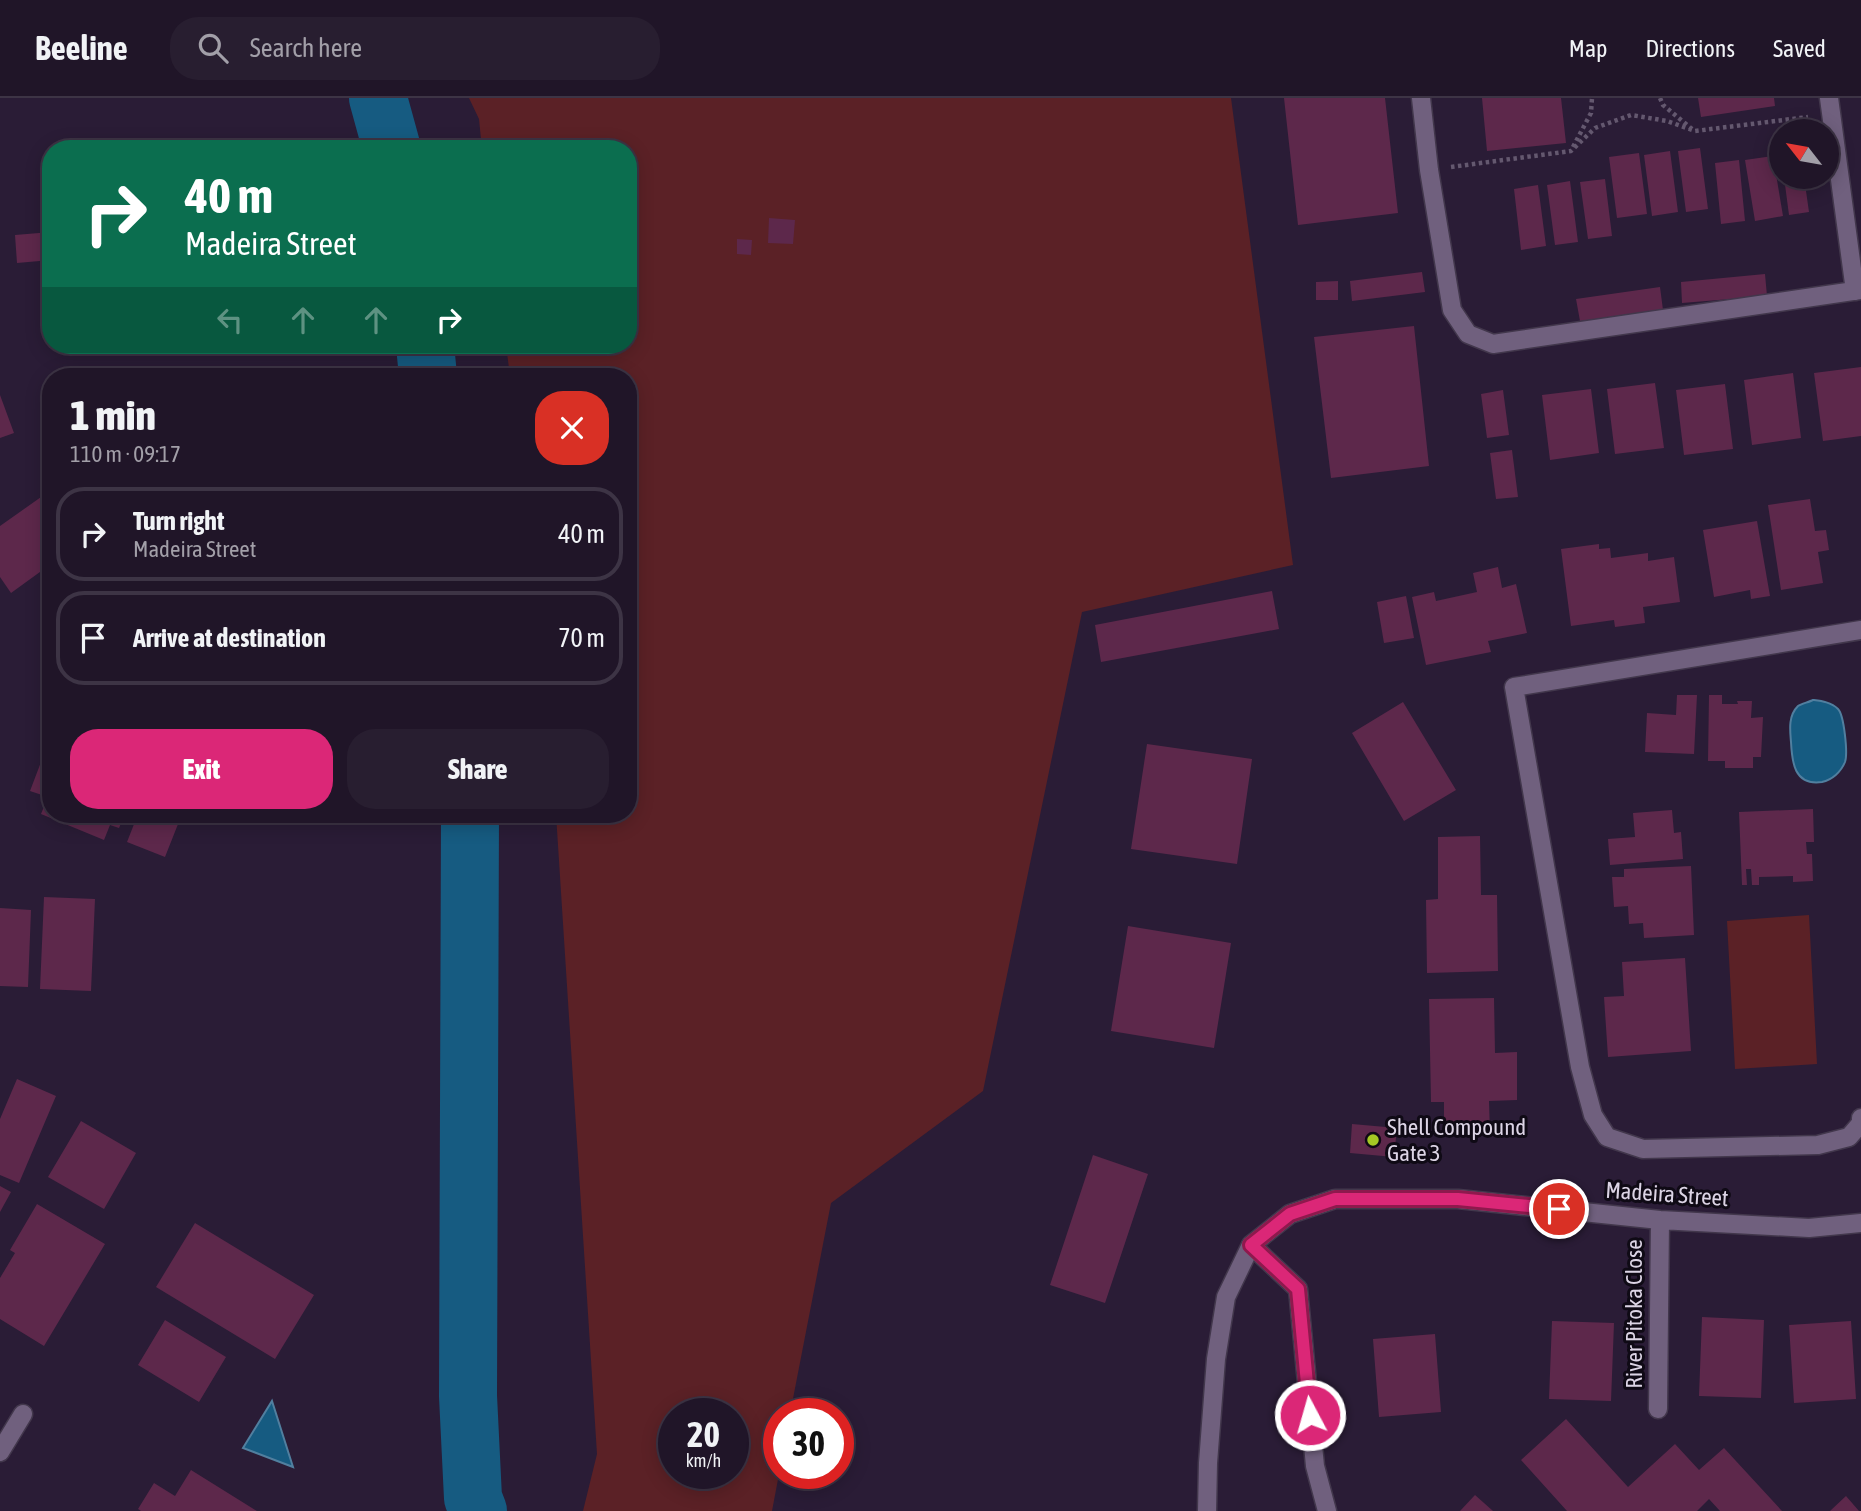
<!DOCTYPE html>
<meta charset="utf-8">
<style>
body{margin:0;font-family:"Asap Condensed",sans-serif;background:#281e30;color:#f1f3f6;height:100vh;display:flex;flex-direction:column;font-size:26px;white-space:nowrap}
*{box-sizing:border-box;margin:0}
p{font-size:23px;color:#a29fa8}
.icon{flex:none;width:38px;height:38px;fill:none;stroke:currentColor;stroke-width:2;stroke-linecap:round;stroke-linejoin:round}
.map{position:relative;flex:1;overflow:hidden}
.drawer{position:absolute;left:42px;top:270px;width:595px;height:455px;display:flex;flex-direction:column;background:#201528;border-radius:28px;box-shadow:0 4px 18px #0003,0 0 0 2px #3d3445}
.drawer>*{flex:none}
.hud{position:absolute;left:42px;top:42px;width:595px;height:214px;border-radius:28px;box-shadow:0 4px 18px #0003,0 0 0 2px #3d3445;background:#0b6e4f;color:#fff;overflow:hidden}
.needle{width:46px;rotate:301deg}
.buttons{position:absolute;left:1769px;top:21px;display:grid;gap:14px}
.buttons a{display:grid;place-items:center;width:70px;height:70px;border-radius:50%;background:#201528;box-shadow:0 4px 18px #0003,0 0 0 2px #3d3445;font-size:35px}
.speed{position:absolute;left:658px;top:1300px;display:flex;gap:14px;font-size:35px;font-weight:700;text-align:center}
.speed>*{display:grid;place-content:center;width:91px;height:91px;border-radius:50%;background:#201528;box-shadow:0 4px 18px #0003,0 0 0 2px #3d3445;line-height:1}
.speed small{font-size:18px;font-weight:400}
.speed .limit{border:10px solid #d22;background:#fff;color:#111}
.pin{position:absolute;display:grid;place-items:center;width:60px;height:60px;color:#fff;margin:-30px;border:4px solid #fff;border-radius:50%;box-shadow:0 2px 7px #0007}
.me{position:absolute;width:77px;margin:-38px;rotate:354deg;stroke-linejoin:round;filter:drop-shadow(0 0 5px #0008)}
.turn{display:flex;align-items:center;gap:24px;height:147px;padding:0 28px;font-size:32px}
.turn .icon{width:91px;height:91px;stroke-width:2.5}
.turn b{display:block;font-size:49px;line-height:60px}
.lanes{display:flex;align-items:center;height:66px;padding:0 28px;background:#0003;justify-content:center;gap:35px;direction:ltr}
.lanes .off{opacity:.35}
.round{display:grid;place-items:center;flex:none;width:74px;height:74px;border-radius:28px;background:#281e30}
.summary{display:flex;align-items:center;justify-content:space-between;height:119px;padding:0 28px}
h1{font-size:42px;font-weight:800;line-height:52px}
.button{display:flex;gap:14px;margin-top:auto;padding:14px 28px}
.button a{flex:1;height:80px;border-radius:28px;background:#db2777;color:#fff;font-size:28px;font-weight:800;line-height:80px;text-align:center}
.button a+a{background:#281e30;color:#f1f3f6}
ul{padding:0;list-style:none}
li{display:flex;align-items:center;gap:21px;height:94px;margin:0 14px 10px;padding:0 14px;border:4px solid #3d3445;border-radius:28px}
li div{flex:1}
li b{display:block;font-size:26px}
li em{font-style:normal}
header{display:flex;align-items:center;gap:42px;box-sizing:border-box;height:98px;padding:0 35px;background:#201528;border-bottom:2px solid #3d3445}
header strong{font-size:33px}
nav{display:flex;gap:38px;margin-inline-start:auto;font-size:24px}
.search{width:490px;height:63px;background:#281e30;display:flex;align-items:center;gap:18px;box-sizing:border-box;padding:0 24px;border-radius:28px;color:#a29fa8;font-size:26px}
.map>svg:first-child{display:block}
.green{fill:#5b2126;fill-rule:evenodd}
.water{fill:#165b81;stroke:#517f9f;stroke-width:2}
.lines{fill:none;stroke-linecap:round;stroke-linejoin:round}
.river{stroke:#165b81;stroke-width:58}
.building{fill:#5d284b}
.minor-casing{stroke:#42374c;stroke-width:21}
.path{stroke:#64586f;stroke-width:4.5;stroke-dasharray:3.5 3.5;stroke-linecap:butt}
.minor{stroke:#70607e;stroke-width:18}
.route-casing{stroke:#8e194d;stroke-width:18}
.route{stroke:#db2777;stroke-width:12}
.poi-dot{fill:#a4c824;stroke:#0f0a15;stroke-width:2.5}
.labels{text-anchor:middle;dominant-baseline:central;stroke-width:6;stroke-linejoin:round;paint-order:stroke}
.poi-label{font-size:23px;fill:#dcd4e5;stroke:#0f0a15;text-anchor:start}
.street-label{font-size:23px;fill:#dcd4e5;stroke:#0f0a15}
</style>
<header>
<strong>Beeline</strong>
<div class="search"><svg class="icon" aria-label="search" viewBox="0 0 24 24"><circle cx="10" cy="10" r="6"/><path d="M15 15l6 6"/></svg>Search here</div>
<nav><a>Map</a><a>Directions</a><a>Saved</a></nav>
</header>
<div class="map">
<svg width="1861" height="1413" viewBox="0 0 1861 1413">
<rect width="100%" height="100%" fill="#2a1c36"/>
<path class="green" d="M469,0H1231L1293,467L1082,514L983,993L831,1105L790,1316H779V1376L772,1413H583L597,1356L556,716H628V278H510L506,247H628V51H482L479,21ZM674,1316H733V1376H674Z
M1809,817L1817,966L1735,971L1727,823Z"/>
<path class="water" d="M1813,602C1821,603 1831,604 1838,611C1844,617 1848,655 1845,664C1841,674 1832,682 1822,684C1794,688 1792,664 1791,644C1790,632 1788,618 1798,608C1801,606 1809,604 1813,602Z
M272,1303L293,1369L243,1350Z"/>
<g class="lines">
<path class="river" d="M378,0L392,51
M425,247L428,278
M470,716L468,1298L473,1400L478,1413"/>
</g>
<path class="building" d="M1284,0H1385L1398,115L1298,127Z
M1482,0H1561L1566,45L1487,53Z
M1698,0H1774L1775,8L1701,19Z
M1700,50L1708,111L1686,114L1678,53Z
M1670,53L1678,114L1652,118L1644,57Z
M1639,55L1647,116L1617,120L1609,59Z
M1773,58L1783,118L1755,123L1745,62Z
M1739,62L1745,123L1721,126L1715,65Z
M1784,79H1804L1809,114L1789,117Z
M1605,81L1612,138L1588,141L1580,84Z
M1570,83L1578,144L1555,147L1547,87Z
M1538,87L1546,148L1521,152L1514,91Z
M769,120L795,122L793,146L768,145Z
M51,134V162L17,165L15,137Z
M737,141L752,142L751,157L737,156Z
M1422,174L1425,194L1352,203L1350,183Z
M1765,176L1767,198L1682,205L1681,184Z
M1338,183V202H1316V184Z
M1660,189L1663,212L1580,223L1576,201Z
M1414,228L1429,368L1331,380L1314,239Z
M1861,269V338L1823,343L1814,275Z
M1793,275L1801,340L1752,347L1744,282Z
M1655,285L1664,350L1615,356L1607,291Z
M1725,286L1733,351L1684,357L1676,292Z
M1591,291L1599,355L1550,362L1542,297Z
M1503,292L1509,337L1487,340L1481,296Z
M0,297L14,335L0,340Z
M1512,352L1518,399L1496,401L1490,355Z
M51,392V466L11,495L0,479V428Z
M1810,401L1815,433L1826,432L1829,452L1818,454L1823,485L1781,492L1768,407Z
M1757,423L1770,498L1751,501L1750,492L1714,499L1703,432Z
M1599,446V451L1610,450L1611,460L1648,455V463L1674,459L1680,504L1643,509L1645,525L1615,529L1614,522L1571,528L1561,451Z
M1498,469L1502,490L1516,486L1527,535L1488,543L1491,554L1426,567L1412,499L1434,494L1436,503L1477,494L1473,475Z
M1272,493L1279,531L1101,564L1095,527Z
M1406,498L1414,540L1384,545L1377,504Z
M1677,597H1697L1694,656L1645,654L1647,615L1676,617Z
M1709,597H1722V606H1738L1737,603H1752L1751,620L1763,619L1761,659H1753V670H1725V663H1708Z
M1403,604L1456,692L1404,723L1352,635Z
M1147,646L1252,661L1237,766L1131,751Z
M41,664L51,668V716H125L119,730L110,727L104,742L41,716L48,699L30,693Z
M1813,711L1814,744H1806L1807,756H1812L1813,783L1793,784V778L1759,779V787H1752L1751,771H1746L1747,787H1742L1739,714Z
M1672,712L1674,735L1681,734L1683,761L1610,767L1608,741L1635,739L1633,715Z
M138,716H182L165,759L127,744Z
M1480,738L1481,797H1497L1498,873L1427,875L1426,802L1438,801V739Z
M1691,768L1694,837L1644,840L1643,825L1629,826L1628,808L1614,809L1612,779H1624V771Z
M44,799L95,801L91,893L40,891Z
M0,810L31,812L28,889L0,888Z
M1128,828L1231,845L1214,950L1111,933Z
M1685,860L1691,953L1608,959L1604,899L1624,898L1622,864Z
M1494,900L1495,955L1517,954V1002L1489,1003L1490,1035L1444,1036V1004H1431L1429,901Z
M17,981L56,998L19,1085L0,1077V1021Z
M81,1023L136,1055L104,1111L48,1079Z
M1352,1026L1397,1030L1394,1059L1350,1055Z
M1093,1057L1148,1076L1105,1205L1050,1187Z
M0,1088L11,1094L0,1114Z
M37,1106L105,1146L44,1248L0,1221V1180L15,1155L10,1152Z
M195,1125L314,1197L275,1261L156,1189Z
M1702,1219L1764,1222L1761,1300L1699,1298Z
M165,1222L226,1259L199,1304L138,1267Z
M1552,1223L1614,1225L1611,1303L1549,1301Z
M1851,1223L1856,1301L1794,1305L1789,1227Z
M1435,1236L1441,1314L1379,1319L1373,1241Z
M1566,1321L1628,1389L1675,1346L1699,1372L1724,1350L1782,1413H1720L1709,1401L1697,1413H1567L1521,1362Z
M191,1372L257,1413H141L138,1411L154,1385L175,1398Z
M1475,1397L1493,1413H1460Z
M1846,1398L1859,1413H1830Z"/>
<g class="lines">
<defs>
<path id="minor" d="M1421,0L1429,72L1452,212L1468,236L1493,246L1861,192
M1829,0L1855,193
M1861,532L1514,589L1580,969L1593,1017L1607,1039L1643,1051L1818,1047L1849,1039L1861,1025V1020
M1251,1147L1298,1191L1315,1368L1327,1413
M1658,1311L1660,1122
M0,1354L23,1316
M1207,1413L1208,1365L1216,1261L1226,1199L1251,1147L1290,1116L1335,1101H1458L1660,1122L1809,1130L1861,1125"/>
</defs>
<use href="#minor" class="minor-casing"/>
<path class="path" d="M1660,0L1663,7L1692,31
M1573,49L1591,15L1592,0
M1451,69L1571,53L1595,30L1631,17L1667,23L1695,33L1808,19"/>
<use href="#minor" class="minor"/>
</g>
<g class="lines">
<defs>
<path id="route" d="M1310,1317L1298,1191L1251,1147L1290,1116L1335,1101H1458L1559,1111"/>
</defs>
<use href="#route" class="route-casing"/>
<use href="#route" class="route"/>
</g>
<circle class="poi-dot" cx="1373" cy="1042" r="7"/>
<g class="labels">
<g class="poi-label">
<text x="1387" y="1029">Shell Compound<tspan x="1387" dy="26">Gate 3</tspan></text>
</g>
<g class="street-label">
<text transform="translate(1667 1096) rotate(4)">Madeira Street</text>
<text transform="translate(1634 1216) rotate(-90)">River Pitoka Close</text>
</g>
</g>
</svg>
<div class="buttons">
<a><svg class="needle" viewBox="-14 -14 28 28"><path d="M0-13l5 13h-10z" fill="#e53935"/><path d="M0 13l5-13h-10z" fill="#a29fa8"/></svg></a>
</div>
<div class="speed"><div>20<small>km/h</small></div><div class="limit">30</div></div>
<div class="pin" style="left:1559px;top:1111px;background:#d93025"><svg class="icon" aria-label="arrive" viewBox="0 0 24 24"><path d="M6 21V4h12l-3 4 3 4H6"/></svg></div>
<svg class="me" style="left:1310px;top:1317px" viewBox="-20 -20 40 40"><circle r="17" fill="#db2777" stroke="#fff" stroke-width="3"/><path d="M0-11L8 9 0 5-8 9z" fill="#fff"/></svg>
<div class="hud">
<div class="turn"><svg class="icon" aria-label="right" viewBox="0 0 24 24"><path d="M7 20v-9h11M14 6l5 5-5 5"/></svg><div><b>40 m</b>Madeira Street</div></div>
<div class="lanes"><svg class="icon off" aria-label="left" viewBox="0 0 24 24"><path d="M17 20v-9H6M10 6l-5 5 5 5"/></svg><svg class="icon off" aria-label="ahead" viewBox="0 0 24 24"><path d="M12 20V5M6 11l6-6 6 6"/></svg><svg class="icon off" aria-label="ahead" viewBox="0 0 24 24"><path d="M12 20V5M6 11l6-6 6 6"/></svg><svg class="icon" aria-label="right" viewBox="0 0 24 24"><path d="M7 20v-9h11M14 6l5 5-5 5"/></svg></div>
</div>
<section class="drawer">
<div class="summary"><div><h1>1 min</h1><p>110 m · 09:17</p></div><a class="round" style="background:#d93025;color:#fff"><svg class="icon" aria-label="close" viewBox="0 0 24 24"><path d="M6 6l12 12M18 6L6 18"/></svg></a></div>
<ul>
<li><svg class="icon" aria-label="right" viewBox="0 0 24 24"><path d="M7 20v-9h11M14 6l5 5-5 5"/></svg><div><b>Turn right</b><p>Madeira Street</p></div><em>40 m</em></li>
<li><svg class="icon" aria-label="arrive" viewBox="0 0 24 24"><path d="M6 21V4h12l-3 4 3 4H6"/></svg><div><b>Arrive at destination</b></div><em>70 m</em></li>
</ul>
<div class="button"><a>Exit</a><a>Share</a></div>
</section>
</div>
